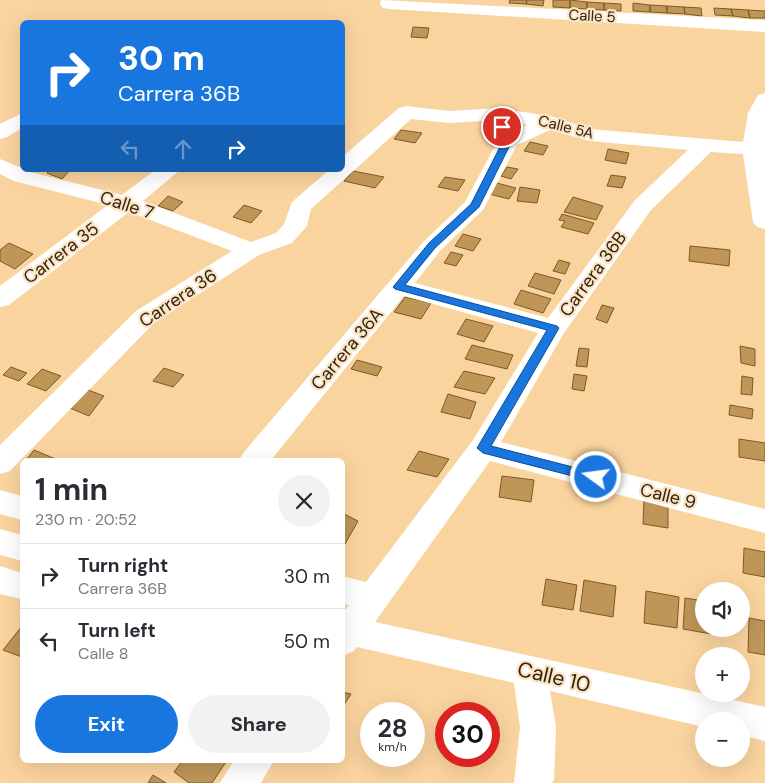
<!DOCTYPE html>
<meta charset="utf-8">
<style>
body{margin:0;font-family:"DM Sans",sans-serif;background:#f2f2f3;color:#2b2b33;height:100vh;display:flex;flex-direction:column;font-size:19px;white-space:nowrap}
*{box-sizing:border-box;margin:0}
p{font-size:16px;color:#7c7c81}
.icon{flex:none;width:28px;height:28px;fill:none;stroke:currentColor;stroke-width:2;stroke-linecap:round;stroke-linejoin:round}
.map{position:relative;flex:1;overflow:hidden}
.panel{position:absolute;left:20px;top:458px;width:325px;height:305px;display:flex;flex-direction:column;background:#fff;border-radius:8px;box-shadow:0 5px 20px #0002}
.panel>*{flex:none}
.hud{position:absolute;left:20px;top:20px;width:325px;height:152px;border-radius:8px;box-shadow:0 5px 20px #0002;background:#1976df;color:#fff;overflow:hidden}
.buttons{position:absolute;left:695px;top:582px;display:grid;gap:10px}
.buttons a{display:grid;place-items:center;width:55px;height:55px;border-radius:50%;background:#fff;box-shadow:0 5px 20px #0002;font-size:25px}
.speed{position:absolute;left:360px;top:702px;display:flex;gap:10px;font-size:25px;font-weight:700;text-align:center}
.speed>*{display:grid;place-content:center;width:65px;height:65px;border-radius:50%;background:#fff;box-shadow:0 5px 20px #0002;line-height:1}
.speed small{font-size:12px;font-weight:400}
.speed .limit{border:8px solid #d22;background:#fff;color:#111}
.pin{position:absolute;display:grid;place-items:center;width:42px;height:42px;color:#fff;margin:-21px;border:2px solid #fff;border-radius:50%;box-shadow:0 1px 5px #0007}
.me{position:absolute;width:55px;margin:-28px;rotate:284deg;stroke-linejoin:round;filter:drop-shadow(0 0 4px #0008)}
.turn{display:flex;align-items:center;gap:18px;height:105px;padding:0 15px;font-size:22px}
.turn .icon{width:65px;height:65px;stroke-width:2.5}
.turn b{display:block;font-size:35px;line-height:42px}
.lanes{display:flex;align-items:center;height:48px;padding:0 15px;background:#0003;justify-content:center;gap:25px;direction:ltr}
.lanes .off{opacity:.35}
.round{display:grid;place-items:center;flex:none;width:52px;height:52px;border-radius:26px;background:#f2f2f3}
.summary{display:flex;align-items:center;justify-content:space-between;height:85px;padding:0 15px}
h1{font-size:30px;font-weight:700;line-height:38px}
.primary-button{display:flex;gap:10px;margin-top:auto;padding:10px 15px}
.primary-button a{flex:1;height:58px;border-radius:30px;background:#1976df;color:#fff;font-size:20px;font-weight:700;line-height:58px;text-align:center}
.primary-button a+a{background:#f2f2f3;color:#2b2b33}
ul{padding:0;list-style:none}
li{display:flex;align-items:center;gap:15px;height:65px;padding:0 15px;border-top:1px solid #e1e1e2}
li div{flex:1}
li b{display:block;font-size:19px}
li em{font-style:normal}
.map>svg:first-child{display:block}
.building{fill:#bf9558;stroke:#7b5a26}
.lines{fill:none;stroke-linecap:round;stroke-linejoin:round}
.minor{fill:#fff;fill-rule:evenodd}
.route{fill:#1976df;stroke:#104d91}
.labels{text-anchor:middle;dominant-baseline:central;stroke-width:4.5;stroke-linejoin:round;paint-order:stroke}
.far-street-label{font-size:15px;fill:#32240f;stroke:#fbe4c5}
.street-label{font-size:18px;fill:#32240f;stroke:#fbe4c5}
.near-street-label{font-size:21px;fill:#32240f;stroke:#fbe4c5}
</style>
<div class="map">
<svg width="765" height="783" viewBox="0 0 765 783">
<rect width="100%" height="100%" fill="#fad49f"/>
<path class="building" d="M510,0H527L526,4L509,3Z
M527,0H544L543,6L526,4Z
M553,0H570V8L553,7Z
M570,0L587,2V9L570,8Z
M587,2L604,3V10L587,9Z
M604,3L621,4V11L604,10Z
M633,3L650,5V12L633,11Z
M650,5L667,6V13L650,12Z
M667,6L684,7L685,14L667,13Z
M684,7L701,8L702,16L685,14Z
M714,8L731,9L733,16L715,15Z
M731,9L748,10L750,18L733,16Z
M748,10L765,11V18H750Z
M413,27L429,28L427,38L411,37Z
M401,130L422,133L415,143L394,139Z
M530,142L548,146L543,155L524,151Z
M608,149L629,153L626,164L605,160Z
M507,167L518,169L511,179L501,176Z
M50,170H70L62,179L47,173Z
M353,171L384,177L375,188L344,181Z
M611,175L626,177L622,188L607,186Z
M445,177L465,180L458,191L438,187Z
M493,182L516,188L509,199L485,193Z
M520,187L540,190L537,203L517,201Z
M168,196L183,202L173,211L158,206Z
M573,197L603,206L596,220L564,212Z
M244,205L262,211L251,223L233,217Z
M562,214L594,223L588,234L561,227L565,221L559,220Z
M463,234L481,239L473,251L455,246Z
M9,243L33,254L15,269L0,261V250Z
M690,246L730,250L729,266L689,261Z
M451,252L463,255L456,266L444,263Z
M559,260L570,263L565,274L553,271Z
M535,273L561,280L554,294L528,286Z
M521,290L551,299L543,313L514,304Z
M405,297L431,303L421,319L394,312Z
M602,305L614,308L607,323L596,319Z
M466,319L493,326L484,342L457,334Z
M472,345L513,355L507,369L465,359Z
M740,346L755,349V366L741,363Z
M579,348L589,349L587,367L576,366Z
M357,360L382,367L377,376L351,369Z
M11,367L27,373L19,381L3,375Z
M164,368L184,375L173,387L153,381Z
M42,369L61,376L46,391L27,384Z
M464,371L495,378L485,394L454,387Z
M574,374L587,376L584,391L572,389Z
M742,376L753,378L752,395L741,394Z
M80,387L104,396L89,416L65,406Z
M448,394L476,402L470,419L441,412Z
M730,405L753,409L752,419L729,415Z
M739,439L765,443V461L739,457Z
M34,450L58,460H26Z
M419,451L449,459L437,477L407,470Z
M502,476L534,480L531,502L499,497Z
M644,499L668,502V528L643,524Z
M342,513L358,521L345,544L342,542Z
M744,548L765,552V577L743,573Z
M546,579L577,585L573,610L542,605Z
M584,580L616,586L613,617L580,611Z
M646,591L679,597L677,628L644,623Z
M685,598L704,601V629H717V635L683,629Z
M749,618L765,621V655L748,652Z
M22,626V657L3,650Z
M342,692L351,694L342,708Z
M183,760H222L226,762L212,783H189L174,772Z
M153,775L166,783H148Z"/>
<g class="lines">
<path class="minor" d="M381,0L765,20V32L389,9L383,8L380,4Z
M765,93V229L757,227L753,222L743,154L711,152L651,210L564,333L501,442L765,509V533L490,461L375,622L765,707V741L741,735V721H704V727L550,691L556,727L554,779L552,783H514L520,727L514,683L357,647L354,651L342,656V614L349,605L342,604V576L366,582L473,440L538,333L404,296L271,460H239L244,452L424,241L465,202L500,136L527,125L497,120L449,123L411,119L311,209L307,226L292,243L259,255L154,323L10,471L0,474V445L136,311L232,251L129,212L9,305L0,307V286L108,205L14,181L0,174V159L22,168V170L122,195L155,170H180L143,201L251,242L276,233L284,224L292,202L329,170H342V157L399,108L406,106L449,111L497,108L550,116L590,129L743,142L748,113L758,95ZM550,130L590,141L688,150L635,200L548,318L415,283L440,251L483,210L517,145Z
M22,113V128L7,137L0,139V124Z
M0,490L22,496V520L0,514Z
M0,529L22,535V561L0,555Z
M0,566L22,573V599L0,594Z
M234,760H274L261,783H220Z"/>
</g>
<path class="route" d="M499,125H506L512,141L479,207L435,248L405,285L557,326L559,328L491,446L600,474L602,477L596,482L483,453L477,448L547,330L395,289L393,287L429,243L471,204L503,141Z"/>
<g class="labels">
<g class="far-street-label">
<text transform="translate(592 16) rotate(3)">Calle 5</text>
<text transform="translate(566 127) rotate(14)">Calle 5A</text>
</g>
<g class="street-label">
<text transform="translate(127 205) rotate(18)">Calle 7</text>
<text transform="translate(61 253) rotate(-37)">Carrera 35</text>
<text transform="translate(593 274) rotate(-54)">Carrera 36B</text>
<text transform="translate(178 298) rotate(-34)">Carrera 36</text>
<text transform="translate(347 349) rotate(-50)">Carrera 36A</text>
<text transform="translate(668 496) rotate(14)">Calle 9</text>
</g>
<g class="near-street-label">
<text transform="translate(554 677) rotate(13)">Calle 10</text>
</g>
</g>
</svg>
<div class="buttons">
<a><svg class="icon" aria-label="sound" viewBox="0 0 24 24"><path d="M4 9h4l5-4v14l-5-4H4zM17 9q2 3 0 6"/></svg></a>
<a>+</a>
<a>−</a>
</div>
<div class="speed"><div>28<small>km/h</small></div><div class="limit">30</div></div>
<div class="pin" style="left:502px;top:127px;background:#d93025"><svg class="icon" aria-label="arrive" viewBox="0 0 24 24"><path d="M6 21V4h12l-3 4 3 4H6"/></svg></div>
<svg class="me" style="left:596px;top:477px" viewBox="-20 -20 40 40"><circle r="17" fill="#1976df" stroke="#fff" stroke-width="3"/><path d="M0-11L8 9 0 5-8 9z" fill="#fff"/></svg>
<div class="hud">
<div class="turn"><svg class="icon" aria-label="right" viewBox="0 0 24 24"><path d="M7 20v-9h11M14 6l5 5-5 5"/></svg><div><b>30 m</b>Carrera 36B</div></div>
<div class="lanes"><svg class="icon off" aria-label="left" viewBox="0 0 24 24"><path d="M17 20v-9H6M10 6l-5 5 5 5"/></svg><svg class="icon off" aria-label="ahead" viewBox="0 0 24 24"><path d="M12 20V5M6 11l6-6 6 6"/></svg><svg class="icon" aria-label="right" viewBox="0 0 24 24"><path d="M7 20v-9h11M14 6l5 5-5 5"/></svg></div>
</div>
<section class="panel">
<div class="summary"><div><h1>1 min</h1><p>230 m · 20:52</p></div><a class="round"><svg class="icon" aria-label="close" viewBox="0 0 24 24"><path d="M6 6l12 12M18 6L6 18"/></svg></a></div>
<ul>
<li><svg class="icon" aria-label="right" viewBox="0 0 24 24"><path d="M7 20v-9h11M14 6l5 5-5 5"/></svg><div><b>Turn right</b><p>Carrera 36B</p></div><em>30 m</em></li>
<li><svg class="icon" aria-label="left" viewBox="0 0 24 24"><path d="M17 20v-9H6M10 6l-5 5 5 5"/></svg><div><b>Turn left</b><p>Calle 8</p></div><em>50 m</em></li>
</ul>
<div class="primary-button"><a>Exit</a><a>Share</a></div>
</section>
</div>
